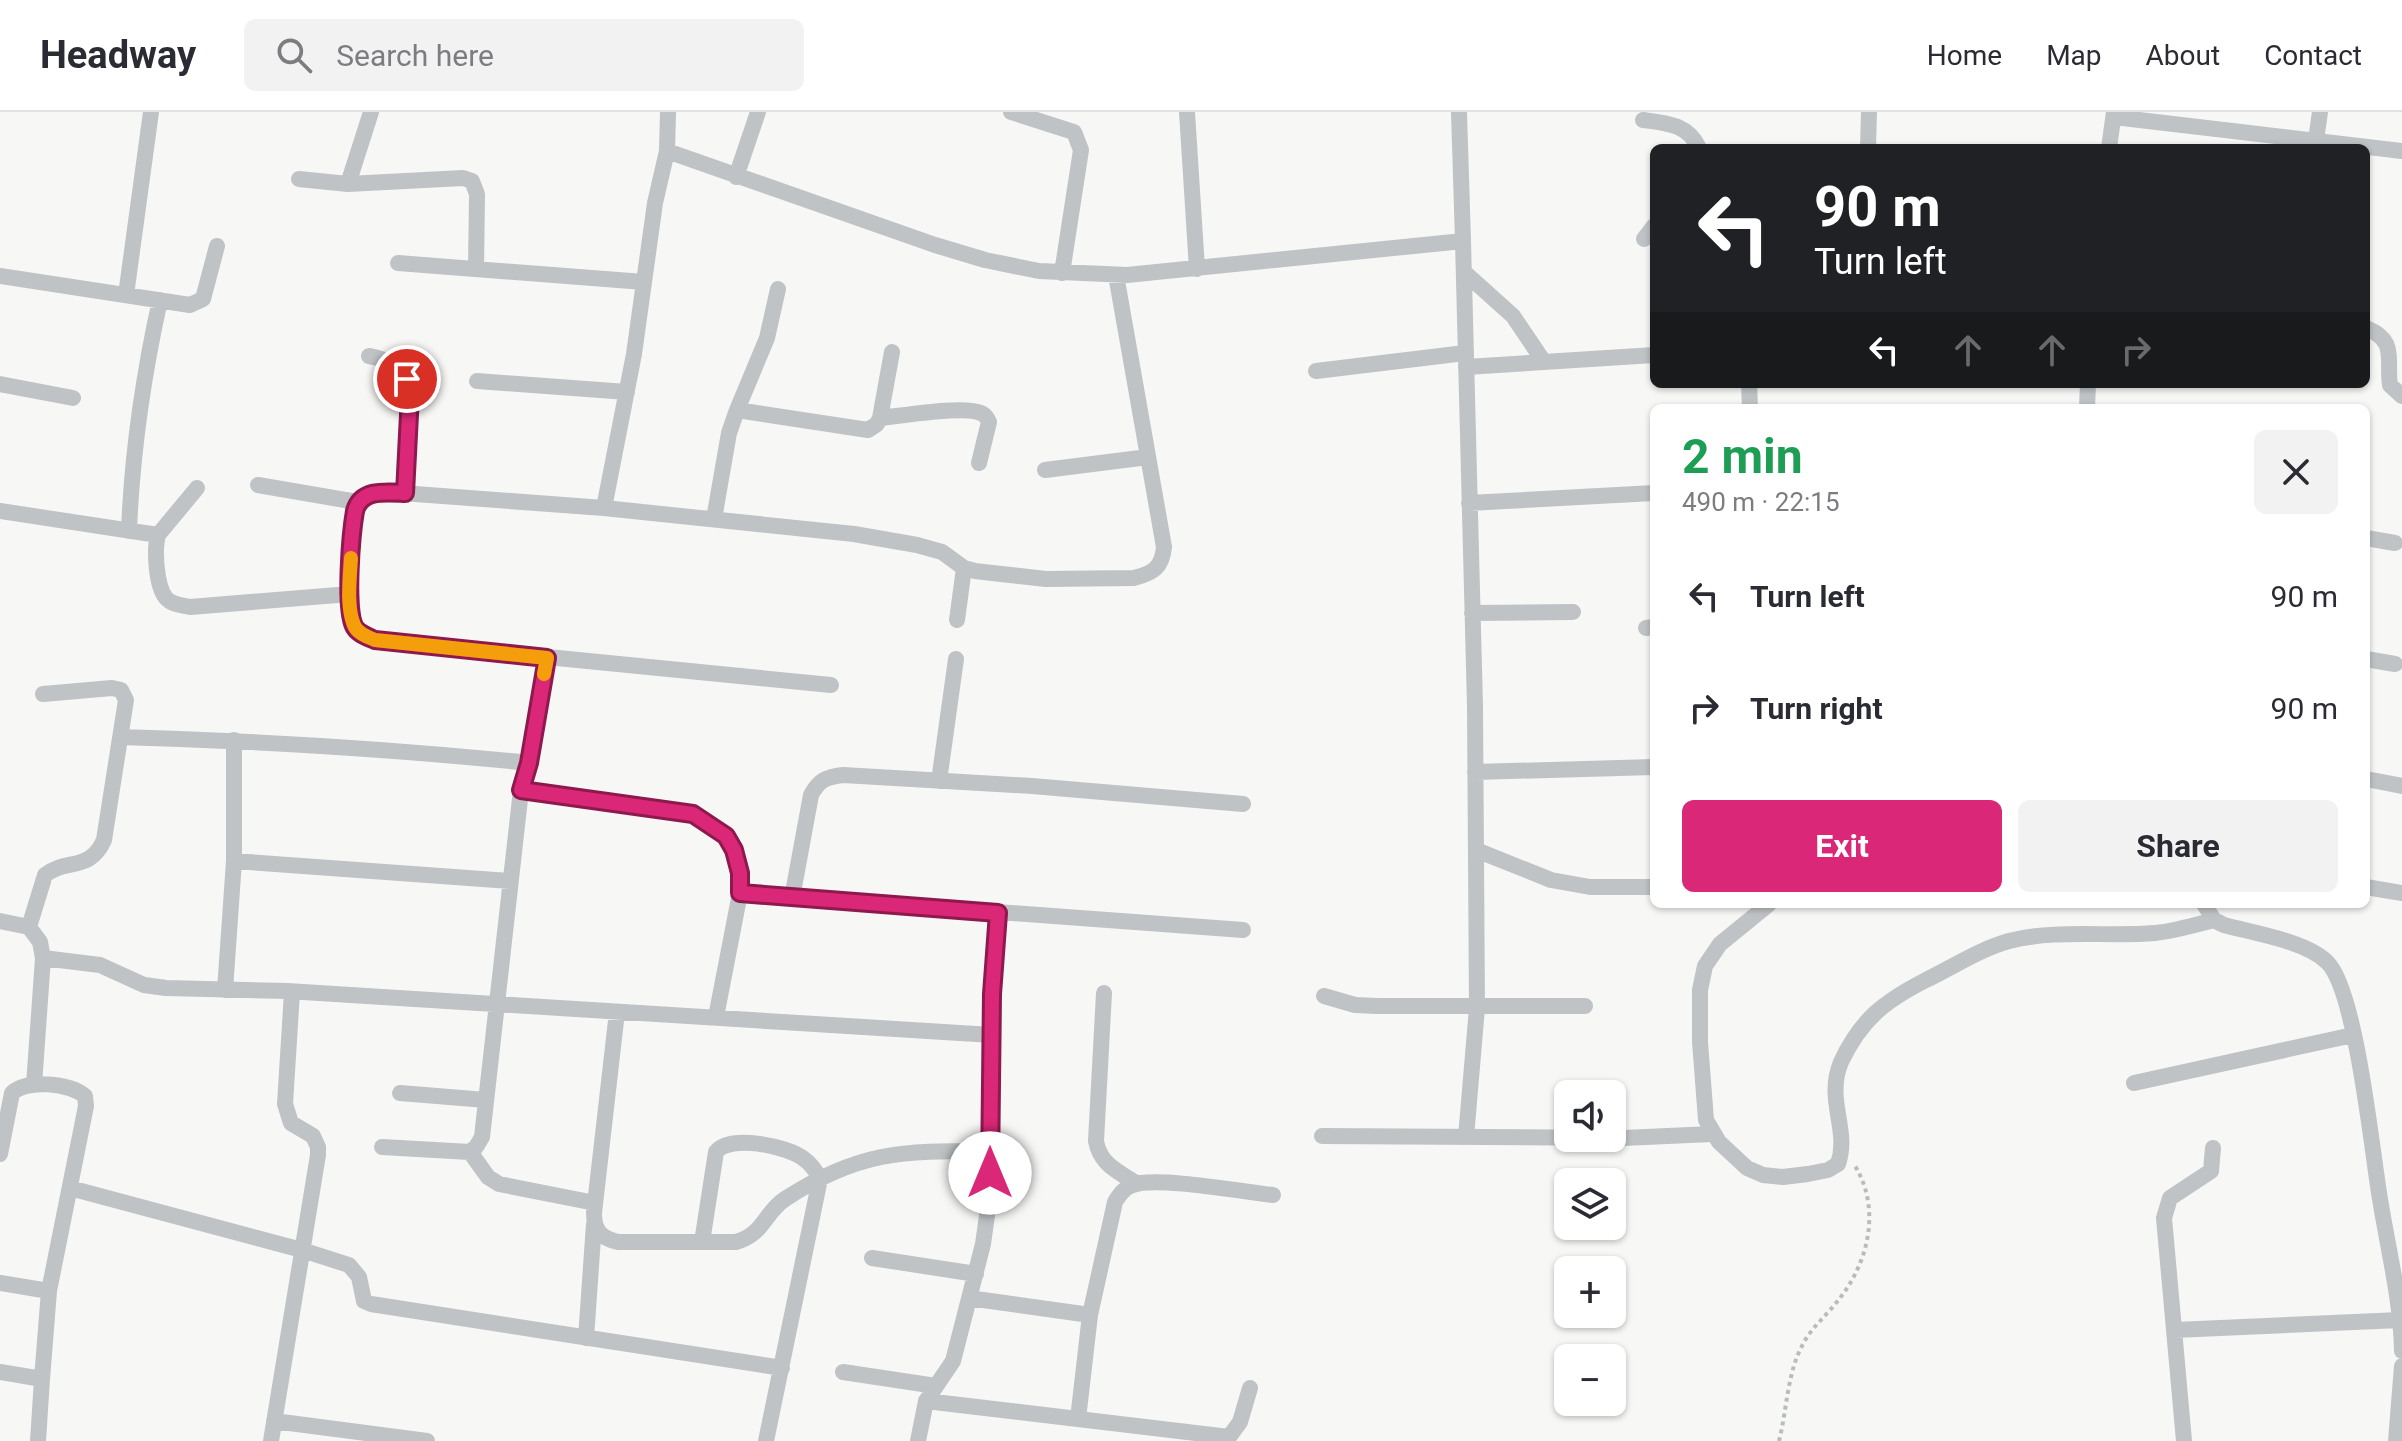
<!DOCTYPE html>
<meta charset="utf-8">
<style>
body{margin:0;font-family:Roboto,sans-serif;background:#f2f2f3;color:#2b2b33;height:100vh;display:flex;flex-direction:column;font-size:30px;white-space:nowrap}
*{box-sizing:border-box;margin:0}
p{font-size:26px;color:#7c7c81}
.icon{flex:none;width:44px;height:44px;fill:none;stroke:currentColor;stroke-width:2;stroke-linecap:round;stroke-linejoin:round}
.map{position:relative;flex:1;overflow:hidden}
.drawer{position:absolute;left:1650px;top:292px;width:720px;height:504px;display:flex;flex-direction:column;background:#fff;border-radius:12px;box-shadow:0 2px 6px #0004}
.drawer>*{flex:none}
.hud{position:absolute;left:1650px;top:32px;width:720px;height:244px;border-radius:12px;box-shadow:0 2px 6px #0004;background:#202124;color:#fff;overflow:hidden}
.buttons{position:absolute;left:1554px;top:968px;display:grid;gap:16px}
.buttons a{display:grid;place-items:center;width:72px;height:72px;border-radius:12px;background:#fff;box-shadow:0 2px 6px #0004;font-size:40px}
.pin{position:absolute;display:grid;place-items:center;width:68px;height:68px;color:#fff;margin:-34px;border:4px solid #fff;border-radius:50%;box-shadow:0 2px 8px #0007}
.me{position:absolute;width:88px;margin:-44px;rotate:0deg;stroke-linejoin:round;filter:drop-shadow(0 0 6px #0008)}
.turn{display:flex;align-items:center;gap:28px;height:168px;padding:0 32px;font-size:36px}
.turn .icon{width:104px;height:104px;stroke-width:2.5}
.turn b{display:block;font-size:56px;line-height:68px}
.lanes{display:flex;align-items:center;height:76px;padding:0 32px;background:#0003;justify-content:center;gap:40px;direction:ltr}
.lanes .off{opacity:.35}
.round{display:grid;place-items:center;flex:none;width:84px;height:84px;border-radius:12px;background:#f2f2f3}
.overview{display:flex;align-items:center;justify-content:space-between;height:136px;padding:0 32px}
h1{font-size:48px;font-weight:700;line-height:60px;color:#1e9e55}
.cta{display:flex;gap:16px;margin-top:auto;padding:16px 32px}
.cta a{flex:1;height:92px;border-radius:12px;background:#db2777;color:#fff;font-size:32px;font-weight:700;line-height:92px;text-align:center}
.cta a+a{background:#f2f2f3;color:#2b2b33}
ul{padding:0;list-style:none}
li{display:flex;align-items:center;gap:24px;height:112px;padding:0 32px}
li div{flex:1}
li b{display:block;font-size:30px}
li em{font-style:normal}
header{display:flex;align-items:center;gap:48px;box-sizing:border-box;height:112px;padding:0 40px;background:#fff;border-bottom:2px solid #e1e1e2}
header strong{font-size:38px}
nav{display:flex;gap:44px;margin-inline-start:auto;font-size:28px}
.search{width:560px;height:72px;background:#f2f2f3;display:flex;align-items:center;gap:20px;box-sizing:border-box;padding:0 28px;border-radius:12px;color:#7c7c81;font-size:30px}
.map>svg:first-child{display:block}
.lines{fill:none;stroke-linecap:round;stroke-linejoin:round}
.path{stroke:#b9bcbe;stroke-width:4;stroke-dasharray:4 4;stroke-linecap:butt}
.street{stroke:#bfc3c6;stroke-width:16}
.route-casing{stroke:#8e194d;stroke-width:20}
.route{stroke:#db2777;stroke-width:14}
.slow{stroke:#f59e0b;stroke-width:14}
</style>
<header>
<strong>Headway</strong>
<div class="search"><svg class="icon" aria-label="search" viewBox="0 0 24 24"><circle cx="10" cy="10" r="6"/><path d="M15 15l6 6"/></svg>Search here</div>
<nav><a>Home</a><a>Map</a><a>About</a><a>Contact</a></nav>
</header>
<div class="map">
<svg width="2402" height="1329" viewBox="0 0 2402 1329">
<rect width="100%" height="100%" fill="#f7f7f5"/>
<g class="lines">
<path class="path" d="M1779,1329C1787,1298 1787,1262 1802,1234C1810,1217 1825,1205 1836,1191C1868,1153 1882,1098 1855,1054"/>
<path class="street" d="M1011,0L1074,20L1081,38L1062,161
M1187,0L1197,157
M1459,0L1463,129
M2114,5L2402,39
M1643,8C1666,11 1688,12 1699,36
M2316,28L2320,0
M1868,36L1869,0
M2109,36L2114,0
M667,39L668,0
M736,65L758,0
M299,67L348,72L463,66L472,69L477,82L476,157
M348,72L371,0
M1644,127L1654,114
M398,151L644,170
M1464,160L1513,204L1544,250
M0,164L190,193L203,187L217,134
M126,183L151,0
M2366,216C2398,229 2386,247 2390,273L2402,284
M369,244C393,248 405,259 410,283L405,381
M1466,255L1654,243
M1316,259L1465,241
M477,269L627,280
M0,272L73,286
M1749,272L1750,296
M2087,296L2088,272
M737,298L767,226L778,177
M880,306C901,304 964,293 981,301C987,304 986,305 989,310L979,351
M1045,358L1148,345
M258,373L357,390
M1469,391L1654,381
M604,396L634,242L655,91L667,39L935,133L985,148L1039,159L1127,163L1463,129L1475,594L1477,896L1466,1025
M0,399L158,423C154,438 156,474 166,486C172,493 182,493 190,495L350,482
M714,407L729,321L737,298L868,318L877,312L880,306L892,240
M129,419C132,340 143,265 160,188
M158,423L197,376
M2366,426L2395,431
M1472,501L1573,500
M957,508L964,456
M1646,516L1654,515
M2366,547L2395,552
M831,573L375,528L354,514C351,491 346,407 359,389C365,380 378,382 388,380L604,396L854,422L917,433L942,440L964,456L975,459L1046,467L1134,466C1154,461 1162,455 1164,435L1116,163
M121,625C258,629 393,637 529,651
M1475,660L1654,655
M2366,667L2402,674
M939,669L956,547
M521,678L693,702L726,724L734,738L740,761V781L716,905
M1476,738L1551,768L1590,775H1654
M234,749L510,769
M2366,775L2402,781
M740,781L1243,818
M792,786L811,683C819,668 826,665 843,663L1032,674L1243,692
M1769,792L1720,832L1705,854L1700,878V930L1706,1008L1719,1030L1747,1056L1763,1063L1783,1065L1808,1062L1828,1058L1838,1052C1850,1018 1825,988 1841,950C1861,907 1885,889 1926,868C1953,855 1980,837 2009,829C2056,817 2107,825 2155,821C2175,819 2195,813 2214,808
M2204,792L2214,808L2224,813C2253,821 2306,829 2327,850C2356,877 2372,1040 2380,1087C2388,1137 2401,1188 2402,1239
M0,809L29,815L40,830L43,846L100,853L144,873L166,876L287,879L992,923
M29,815L45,763C66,746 90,760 104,728L126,588L121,578L112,576L43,582
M225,878L234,749V628
M1104,881L1096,1029C1100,1052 1117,1059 1136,1071
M1324,884L1355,893L1377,894H1585
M617,900L594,1101C594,1119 601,1126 618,1130H736C764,1122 764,1101 785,1087C860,1038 904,1039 990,1039
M2134,971L2353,923
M34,973L43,846
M400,981L486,988
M1322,1024L1623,1026L1712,1022
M382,1035L470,1040L476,1035L482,1025L521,678L529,651L547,546
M470,1040L488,1065L499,1072L595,1091
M0,1042L12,981C27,967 70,971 85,984L86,994L49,1179L42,1267L0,1260
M70,1076L302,1138L349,1153L359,1165L364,1189L371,1192L782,1256
M702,1130L716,1040C730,1022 788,1034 804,1047C811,1052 816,1059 820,1067L766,1329
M872,1146L976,1162
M0,1171L49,1179
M969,1186L1090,1203
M2175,1218L2400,1208
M586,1226L594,1112
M843,1260L936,1274
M926,1289L953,1249L983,1132L990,1082L992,882L998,801
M1078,1307L1229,1325L1240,1310L1250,1276
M274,1309L427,1329
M38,1329L42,1267
M271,1329L318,1043V1035L313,1024L291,1011L285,992L292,880
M918,1329L926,1289L1078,1307L1090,1203L1115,1090C1120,1082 1124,1076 1133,1073C1155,1064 1245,1080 1273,1083
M2184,1329L2164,1106L2170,1086L2211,1059L2213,1036
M2396,1329L2402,1254"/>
</g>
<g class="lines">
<defs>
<path id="route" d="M407,267L410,283L405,381C385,380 361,377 355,399C351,422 345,495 354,514C357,521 368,525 375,528L547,546L529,651L521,678L693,702L726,724L734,738L740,761V781L998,801L992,882L990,1061"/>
</defs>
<use href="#route" class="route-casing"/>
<use href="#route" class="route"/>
<path class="slow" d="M351,446C350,466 346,494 354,513C357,521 367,525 375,528L547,546L544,562"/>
</g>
</svg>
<div class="buttons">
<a><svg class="icon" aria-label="sound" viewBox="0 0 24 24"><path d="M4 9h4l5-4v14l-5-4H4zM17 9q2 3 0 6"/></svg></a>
<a><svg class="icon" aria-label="layers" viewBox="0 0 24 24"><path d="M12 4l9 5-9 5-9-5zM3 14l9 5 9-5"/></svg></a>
<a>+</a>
<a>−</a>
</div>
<div class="pin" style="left:407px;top:267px;background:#d93025"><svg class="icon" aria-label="arrive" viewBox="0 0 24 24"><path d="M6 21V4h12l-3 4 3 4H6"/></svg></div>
<svg class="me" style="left:990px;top:1061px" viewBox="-20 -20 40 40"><circle r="19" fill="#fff"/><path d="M0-13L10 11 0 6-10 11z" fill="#db2777"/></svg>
<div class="hud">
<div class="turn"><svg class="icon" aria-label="left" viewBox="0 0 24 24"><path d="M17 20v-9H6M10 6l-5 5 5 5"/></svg><div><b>90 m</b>Turn left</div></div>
<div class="lanes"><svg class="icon" aria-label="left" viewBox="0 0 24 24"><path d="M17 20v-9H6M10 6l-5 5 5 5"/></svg><svg class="icon off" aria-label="ahead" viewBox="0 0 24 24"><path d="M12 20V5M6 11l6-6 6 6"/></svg><svg class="icon off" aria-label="ahead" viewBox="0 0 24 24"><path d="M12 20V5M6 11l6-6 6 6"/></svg><svg class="icon off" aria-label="right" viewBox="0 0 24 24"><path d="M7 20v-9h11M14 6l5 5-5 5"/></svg></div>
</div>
<section class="drawer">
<div class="overview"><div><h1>2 min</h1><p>490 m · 22:15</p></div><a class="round"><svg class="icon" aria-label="close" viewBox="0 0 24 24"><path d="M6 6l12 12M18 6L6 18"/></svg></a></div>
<ul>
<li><svg class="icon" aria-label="left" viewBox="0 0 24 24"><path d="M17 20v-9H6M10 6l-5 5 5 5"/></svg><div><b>Turn left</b></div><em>90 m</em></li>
<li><svg class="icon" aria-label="right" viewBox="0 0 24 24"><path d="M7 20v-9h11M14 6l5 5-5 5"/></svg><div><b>Turn right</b></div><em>90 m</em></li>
</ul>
<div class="cta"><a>Exit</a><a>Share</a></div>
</section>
</div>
